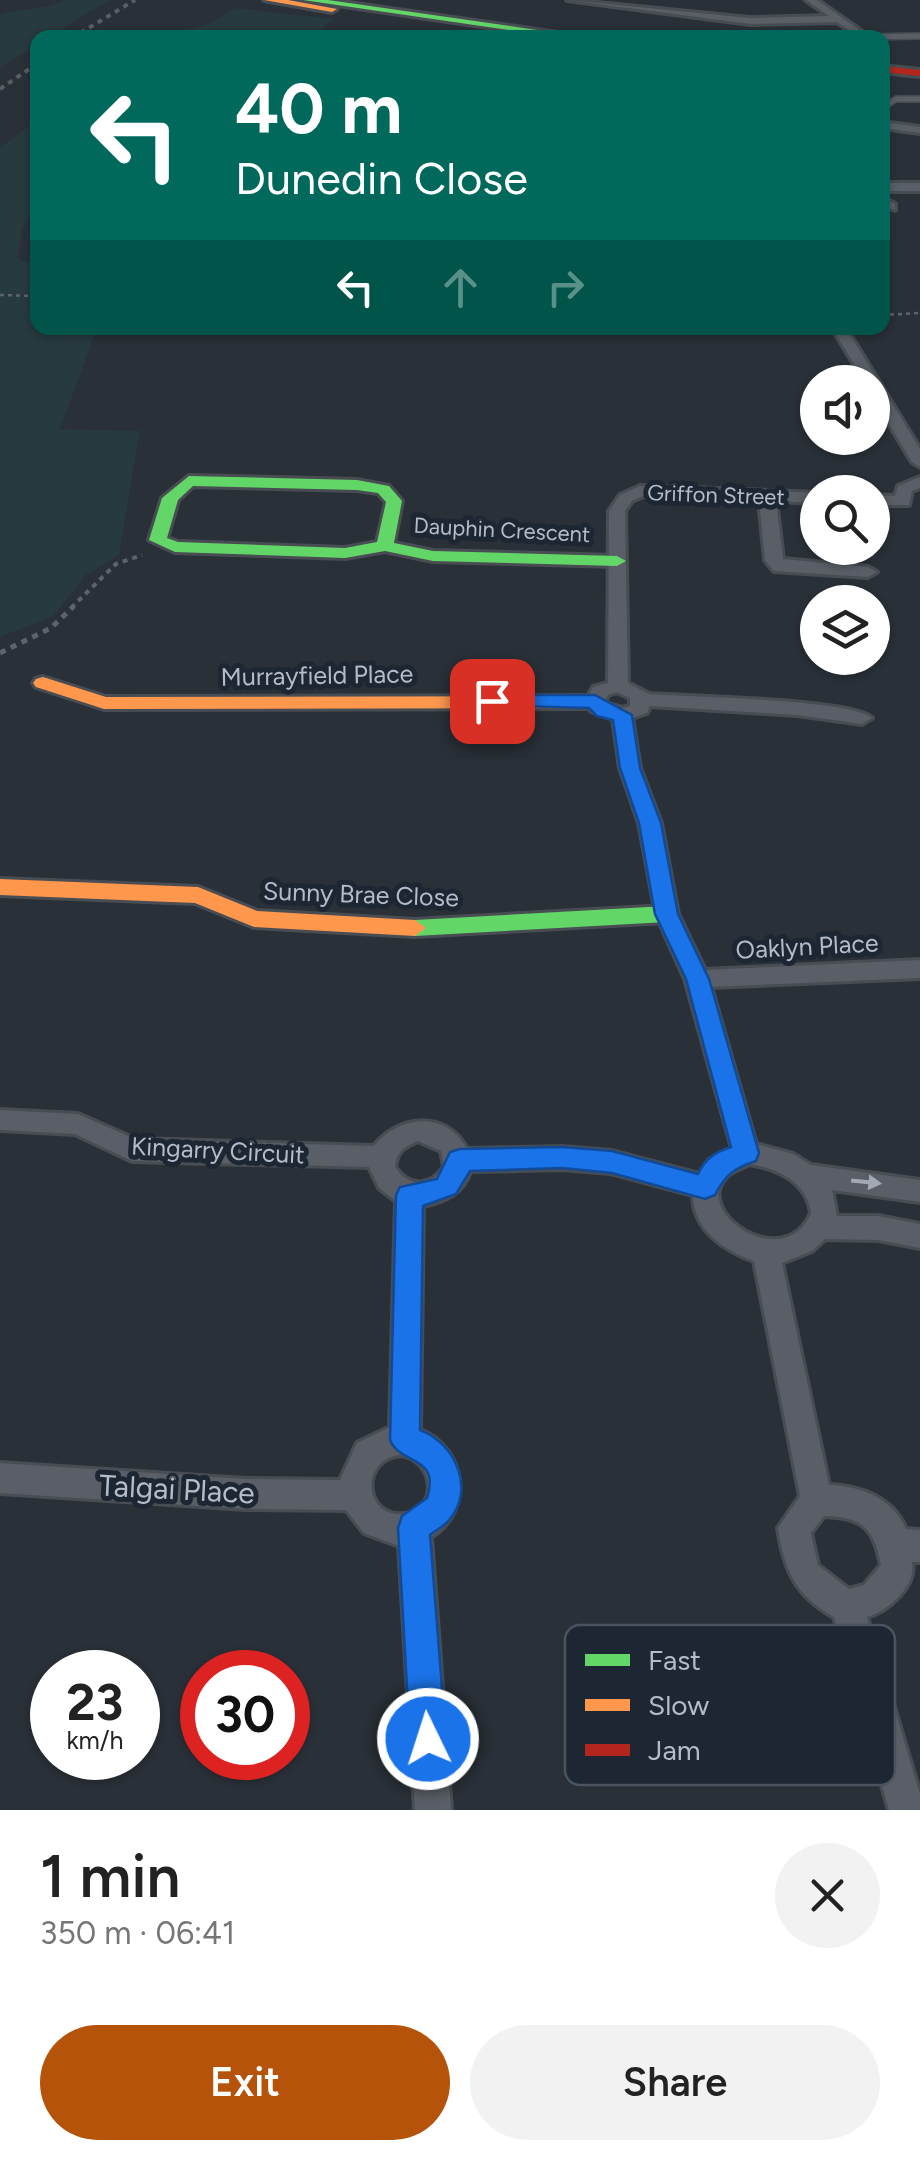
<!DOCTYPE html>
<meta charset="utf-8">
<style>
body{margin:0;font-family:Figtree,sans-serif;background:#f2f2f2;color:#222;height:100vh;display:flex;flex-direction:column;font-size:38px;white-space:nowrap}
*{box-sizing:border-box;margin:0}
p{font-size:32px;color:#767676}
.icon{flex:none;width:55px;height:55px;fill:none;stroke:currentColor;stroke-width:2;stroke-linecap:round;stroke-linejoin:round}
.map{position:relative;height:1810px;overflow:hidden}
.side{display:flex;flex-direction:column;background:#fff;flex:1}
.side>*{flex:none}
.top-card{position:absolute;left:30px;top:30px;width:860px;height:305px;border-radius:20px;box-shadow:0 2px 8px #0004;background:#00695c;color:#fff;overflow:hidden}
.tools{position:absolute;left:800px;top:365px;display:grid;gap:20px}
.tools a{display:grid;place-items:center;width:90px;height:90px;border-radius:50%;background:#fff;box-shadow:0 2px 8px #0004;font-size:50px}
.speed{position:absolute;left:30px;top:1650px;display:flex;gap:20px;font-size:50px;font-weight:700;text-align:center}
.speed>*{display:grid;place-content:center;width:130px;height:130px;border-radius:50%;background:#fff;box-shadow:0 2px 8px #0004;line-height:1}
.speed small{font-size:25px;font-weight:400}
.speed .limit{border:15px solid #d22;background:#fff;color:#111}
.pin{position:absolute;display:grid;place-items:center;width:85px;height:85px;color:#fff;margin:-42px;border-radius:20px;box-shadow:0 5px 15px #0006}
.me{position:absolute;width:110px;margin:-55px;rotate:356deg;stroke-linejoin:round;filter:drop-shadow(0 0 8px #0008)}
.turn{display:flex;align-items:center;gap:35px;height:210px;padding:0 40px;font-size:45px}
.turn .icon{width:130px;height:130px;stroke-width:2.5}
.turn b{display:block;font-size:70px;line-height:85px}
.lanes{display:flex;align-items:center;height:95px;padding:0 40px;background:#0003;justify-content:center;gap:50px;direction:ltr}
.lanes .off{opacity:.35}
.round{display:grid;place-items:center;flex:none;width:105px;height:105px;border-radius:52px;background:#f2f2f2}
.summary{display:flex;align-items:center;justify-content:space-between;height:170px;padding:0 40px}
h1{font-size:60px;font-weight:600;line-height:75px}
.button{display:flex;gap:20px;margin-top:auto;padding:20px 40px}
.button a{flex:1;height:115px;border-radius:60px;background:#b45309;color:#fff;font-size:40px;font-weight:600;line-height:115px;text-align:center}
.button a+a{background:#f2f2f2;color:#222}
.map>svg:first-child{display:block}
.green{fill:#273a3e}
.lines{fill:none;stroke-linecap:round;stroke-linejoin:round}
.lane-casing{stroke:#484c53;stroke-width:8}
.street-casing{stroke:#484c53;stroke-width:6}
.fast-casing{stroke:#484c53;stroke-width:6}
.slow-casing{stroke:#484c53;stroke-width:6}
.jam-casing{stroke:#484c53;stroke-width:6}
.path-far2{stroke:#5d636a;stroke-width:2.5;stroke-dasharray:4 4;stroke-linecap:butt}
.path-far1{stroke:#5d636a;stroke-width:4;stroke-dasharray:5 5;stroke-linecap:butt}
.path{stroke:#5d636a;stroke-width:5;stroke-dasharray:6 6;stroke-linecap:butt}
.lane{stroke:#5a5e66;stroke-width:5}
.street{fill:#5a5e66;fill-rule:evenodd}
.fast{fill:#63d668;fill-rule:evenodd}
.slow{fill:#ff974d;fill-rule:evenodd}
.jam{fill:#b3261e;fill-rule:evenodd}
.rail{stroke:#595d64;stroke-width:4;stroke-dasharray:5 5;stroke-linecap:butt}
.wall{fill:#3a3f45}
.building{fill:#444950;stroke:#303338;stroke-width:2.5}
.oneway{fill:#a2a9b5}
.route{fill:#1a73e8;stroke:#114b97;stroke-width:2.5}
.labels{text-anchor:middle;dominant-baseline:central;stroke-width:10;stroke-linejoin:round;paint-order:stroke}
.far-street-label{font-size:22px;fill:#b4bcc9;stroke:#1d2633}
.street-label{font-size:25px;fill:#b4bcc9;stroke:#1d2633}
.near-street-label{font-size:30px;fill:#b4bcc9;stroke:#1d2633}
.key{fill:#1d2633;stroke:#4a5360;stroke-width:2.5}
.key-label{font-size:28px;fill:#b4bcc9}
</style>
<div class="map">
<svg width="920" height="1810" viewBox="0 0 920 1810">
<rect width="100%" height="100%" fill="#2a3038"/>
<path class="green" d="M65,0H109L49,37L38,38L37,45L0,67V15C21,8 46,10 65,0Z
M235,8L333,19L316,34L327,37H157L212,23Z
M37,120V199L22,231L17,258L37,267L38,328H97L60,429L140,431L119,555L86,575L53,616L0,637V148Z"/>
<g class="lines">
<defs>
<path id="lane" d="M866,37L920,36
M882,108L896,99H920"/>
<path id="street" d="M567,0L750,18L829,16L806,0H817L871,38H860L837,22L750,24Z
M882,122L920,127V133L882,128Z
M882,183H920V191H882Z
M882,197L895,204V210L882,206Z
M832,328H846L920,449V467L912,462L872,396V382H865Z
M920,477V488L912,491L909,505H872V495L895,496L898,486Z
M640,486L818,493V503L776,501L783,559L868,567L877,572L868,577L774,571L765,560L759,501L643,496L632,501L625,511L628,683L649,694C687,697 851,699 872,718L862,724L797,715L650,706L647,713L632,718L640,768L661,823L678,914L705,970L920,960V978L711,987L756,1144L793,1154L811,1165L920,1180V1202L832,1190L837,1216H878L920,1224V1248L878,1240L825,1239L812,1251L782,1263L829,1485C861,1486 893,1498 906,1529L920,1530V1562H912C917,1586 888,1611 867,1617L920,1794V1810H889L834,1617C796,1596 784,1570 778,1528L800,1496L754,1261C725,1251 693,1230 693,1195L611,1173L562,1169L470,1171C464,1193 445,1201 423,1206L420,1430C466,1448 474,1510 431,1537L451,1810H415L399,1546L364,1533L346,1510L246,1509L0,1493V1463L246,1479L340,1480L357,1443L390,1427L396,1201L379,1188L369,1167L132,1161L75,1134L0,1130V1110L78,1114L135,1139L374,1146C398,1115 447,1110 467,1149L562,1147L611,1151L699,1174L709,1160L732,1148L685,979L656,914L639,823L620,768L613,719L591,711L585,702L593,687L608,683L609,511L620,495ZM617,692L630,698V706L622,708L605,703L608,695ZM418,1141L441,1151L444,1167C431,1187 409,1188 395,1167C397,1151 404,1147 418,1141ZM749,1164C777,1168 807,1182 811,1213C785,1275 690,1212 727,1176C732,1171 742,1168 749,1164ZM400,1455C434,1458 441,1510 404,1514C363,1518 360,1459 400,1455ZM824,1516C863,1517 874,1528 881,1565L864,1585L849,1589L818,1565L811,1533Z"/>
<path id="fast" d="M303,0H328L593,38H564Z
M189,476L357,480L389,486L402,501L394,543L433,551L617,556L626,561L617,566L433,561L385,551L345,558L175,552L149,540L162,498ZM193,486L357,490L378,493L386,502L377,542L345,548L178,542L167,538L178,500Z
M667,906L678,914L667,922L415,936L404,928L415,920Z"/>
<path id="slow" d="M264,0H288L337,9L332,12Z
M43,677L106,697L595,696L605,702L595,708L104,709L36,687L33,683L36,679Z
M0,879L198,887L257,911L415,920L426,928L415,936L254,927L195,903L0,895Z"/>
<path id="jam" d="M882,66L920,70V76L882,72Z"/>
</defs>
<use href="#lane" class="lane-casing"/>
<use href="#street" class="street-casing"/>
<use href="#fast" class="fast-casing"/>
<use href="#slow" class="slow-casing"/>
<use href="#jam" class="jam-casing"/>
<path class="path-far2" d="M0,295L38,296
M882,315L920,313"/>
<path class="path-far1" d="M71,608L116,564L142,555"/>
<path class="path" d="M0,653L51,628L74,606"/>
<use href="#lane" class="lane"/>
<use href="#street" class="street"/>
<use href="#fast" class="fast"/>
<use href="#slow" class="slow"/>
<use href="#jam" class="jam"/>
<path class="rail" d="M72,38L135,0
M0,89L38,63"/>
</g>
<path class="wall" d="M872,521L878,543L874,558L846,557L844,548H872Z"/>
<path class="building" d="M872,521L878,543L872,542Z"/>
<defs><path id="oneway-solid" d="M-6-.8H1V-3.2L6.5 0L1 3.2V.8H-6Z" transform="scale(2.5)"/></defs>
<use class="oneway" href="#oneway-solid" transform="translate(866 1182) rotate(6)"/>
<path class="route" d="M492,695H595L632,715L640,768L661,823L678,914L709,979L759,1153L756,1161C734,1168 725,1175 715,1195L705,1199L612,1173L562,1168L470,1171L456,1194L423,1206L420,1430C455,1443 476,1489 449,1520C445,1526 436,1530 430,1535L446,1739L440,1752L428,1757L416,1752L410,1739L398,1528L402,1516L427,1498C441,1455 400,1465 390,1440L396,1195L400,1187L437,1179L450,1152L460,1149L562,1147L612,1151L698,1174C705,1159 715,1152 731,1147L686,979L655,914L639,823L620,768L613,720L597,716L589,708L485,705L482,701Z"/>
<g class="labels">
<g class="far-street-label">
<text transform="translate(716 495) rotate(2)">Griffon Street</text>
<text transform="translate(502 530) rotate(3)">Dauphin Crescent</text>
</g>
<g class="street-label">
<text transform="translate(317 675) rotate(-1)">Murrayfield Place</text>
<text transform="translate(361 894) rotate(2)">Sunny Brae Close</text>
<text transform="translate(807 946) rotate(-3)">Oaklyn Place</text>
<text transform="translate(218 1150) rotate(3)">Kingarry Circuit</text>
</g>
<g class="near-street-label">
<text transform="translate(177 1489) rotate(3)">Talgai Place</text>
</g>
</g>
<rect x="565" y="1625" width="330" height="160" rx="15" class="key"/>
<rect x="585" y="1654" width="45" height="12" fill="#63d668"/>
<rect x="585" y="1699" width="45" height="12" fill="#ff974d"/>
<rect x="585" y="1744" width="45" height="12" fill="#b3261e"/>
<g class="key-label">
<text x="648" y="1670">Fast</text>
<text x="648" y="1715">Slow</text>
<text x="648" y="1760">Jam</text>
</g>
</svg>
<div class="tools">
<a><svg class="icon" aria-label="sound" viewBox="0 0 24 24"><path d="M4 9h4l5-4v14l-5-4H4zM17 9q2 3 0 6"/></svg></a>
<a><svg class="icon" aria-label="search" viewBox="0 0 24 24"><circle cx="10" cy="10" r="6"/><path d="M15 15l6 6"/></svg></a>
<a><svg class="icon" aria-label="layers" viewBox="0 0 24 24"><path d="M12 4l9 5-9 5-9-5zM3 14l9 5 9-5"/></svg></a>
</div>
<div class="speed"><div>23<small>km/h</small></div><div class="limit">30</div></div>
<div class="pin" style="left:492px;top:701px;background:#d93025"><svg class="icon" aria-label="arrive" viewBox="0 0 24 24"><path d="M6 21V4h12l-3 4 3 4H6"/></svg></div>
<svg class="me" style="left:428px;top:1739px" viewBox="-20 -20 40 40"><circle r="17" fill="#1a73e8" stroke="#fff" stroke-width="3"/><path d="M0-11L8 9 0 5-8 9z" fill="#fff"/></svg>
<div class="top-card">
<div class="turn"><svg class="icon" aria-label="left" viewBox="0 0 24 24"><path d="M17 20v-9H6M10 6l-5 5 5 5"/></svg><div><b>40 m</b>Dunedin Close</div></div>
<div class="lanes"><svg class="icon" aria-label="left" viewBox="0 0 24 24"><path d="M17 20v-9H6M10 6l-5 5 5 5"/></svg><svg class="icon off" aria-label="ahead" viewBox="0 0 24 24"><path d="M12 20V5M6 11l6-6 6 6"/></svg><svg class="icon off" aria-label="right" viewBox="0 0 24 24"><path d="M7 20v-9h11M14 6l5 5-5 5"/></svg></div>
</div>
</div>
<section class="side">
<div class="summary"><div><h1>1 min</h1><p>350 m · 06:41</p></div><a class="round"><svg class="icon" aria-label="close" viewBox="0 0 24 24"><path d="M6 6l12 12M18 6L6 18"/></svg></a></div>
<div class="button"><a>Exit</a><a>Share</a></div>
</section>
